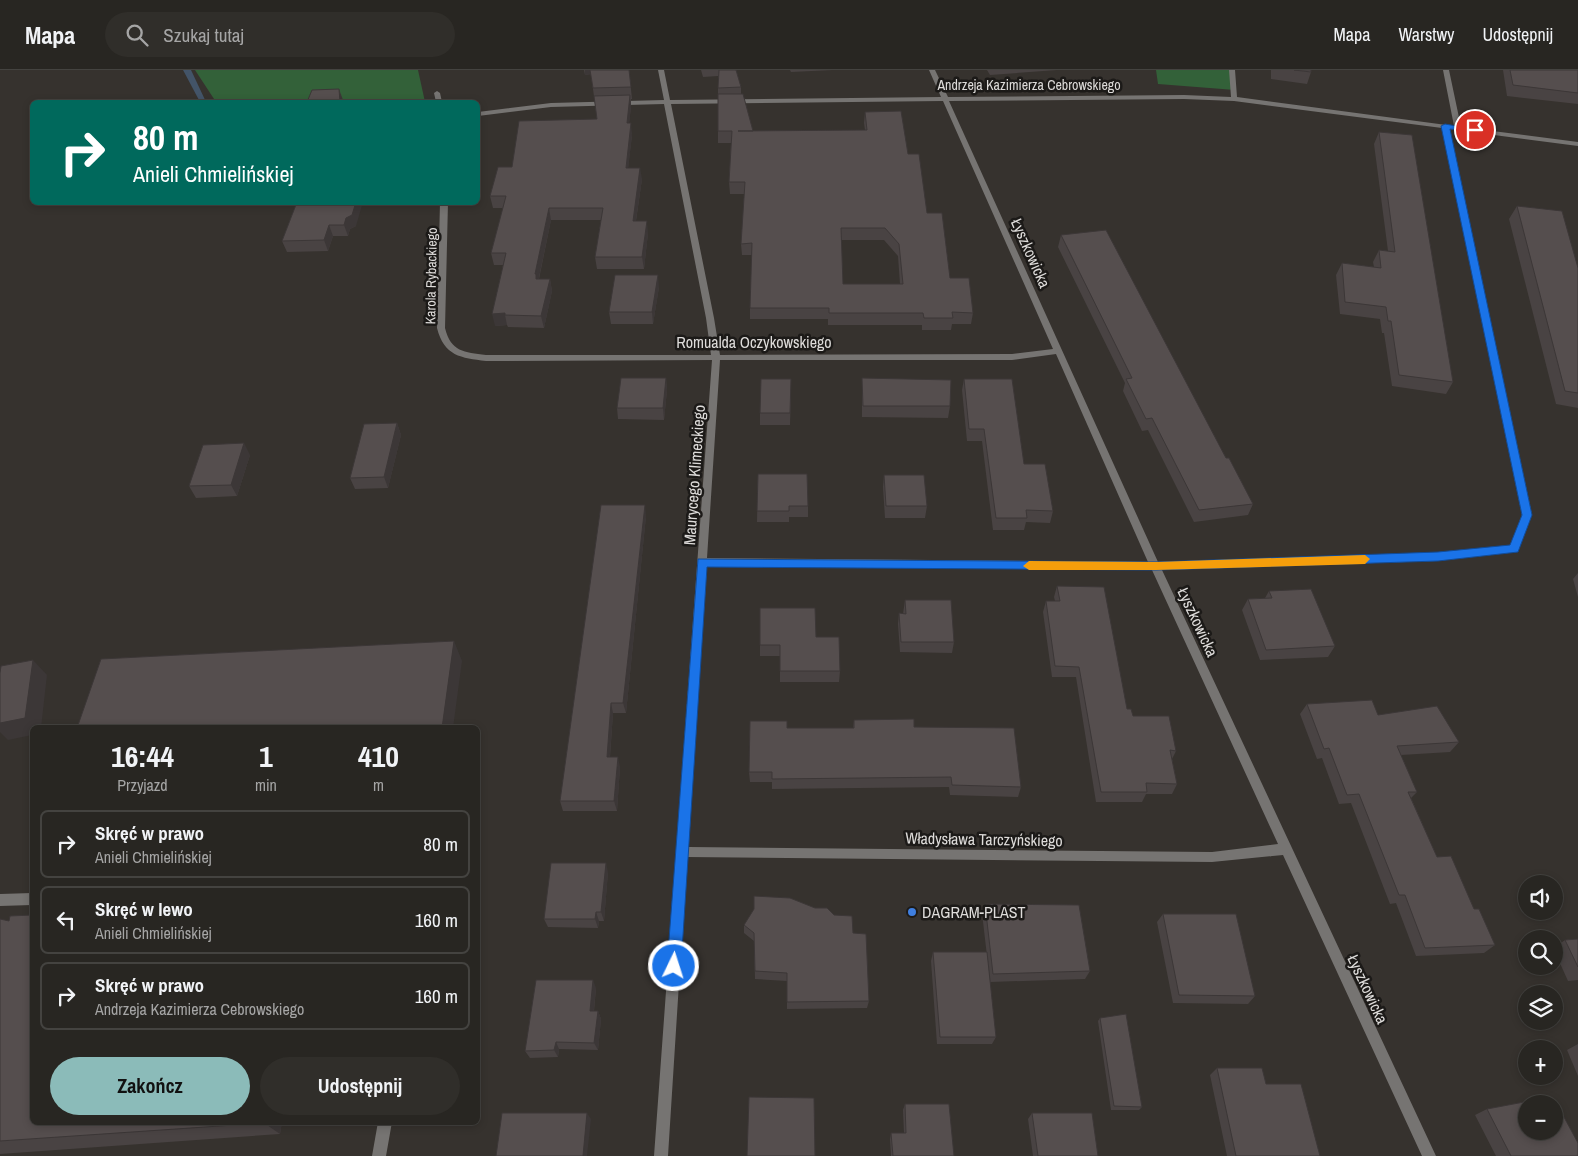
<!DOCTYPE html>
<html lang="pl">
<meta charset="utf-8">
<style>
body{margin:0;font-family:"Archivo Narrow",sans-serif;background:#302e2a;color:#f1f3f6;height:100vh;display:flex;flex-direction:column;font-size:19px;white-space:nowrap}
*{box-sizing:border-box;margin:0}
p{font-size:16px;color:#a5a5a5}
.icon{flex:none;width:28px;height:28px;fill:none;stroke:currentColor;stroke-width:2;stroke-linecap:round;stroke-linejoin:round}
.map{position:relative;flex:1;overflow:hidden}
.side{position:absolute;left:30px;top:655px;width:450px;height:400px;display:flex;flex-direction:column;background:#282622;border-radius:8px;box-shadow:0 2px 8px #0003,0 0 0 1px #444340}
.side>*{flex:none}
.guide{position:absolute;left:30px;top:30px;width:450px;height:105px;border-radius:8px;box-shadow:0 2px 8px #0003,0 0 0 1px #444340;background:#00695c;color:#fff;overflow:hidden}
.buttons{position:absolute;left:1518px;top:805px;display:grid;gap:10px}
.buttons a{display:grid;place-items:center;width:45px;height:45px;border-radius:50%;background:#282622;box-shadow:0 2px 8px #0003,0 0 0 1px #444340;font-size:25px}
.pin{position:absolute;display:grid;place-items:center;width:42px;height:42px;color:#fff;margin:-21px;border:2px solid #fff;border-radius:50%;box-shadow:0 1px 5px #0007}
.me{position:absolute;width:55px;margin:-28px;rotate:4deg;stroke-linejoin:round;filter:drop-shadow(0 0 4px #0008)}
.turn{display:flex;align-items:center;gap:18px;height:105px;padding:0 20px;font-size:22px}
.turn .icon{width:65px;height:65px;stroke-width:2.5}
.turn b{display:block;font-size:35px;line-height:42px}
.eta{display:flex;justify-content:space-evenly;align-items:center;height:85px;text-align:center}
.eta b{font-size:30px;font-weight:700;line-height:35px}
.primary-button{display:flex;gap:10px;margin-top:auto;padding:10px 20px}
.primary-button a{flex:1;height:58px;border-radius:30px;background:#8bbbb9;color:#111;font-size:20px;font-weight:700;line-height:58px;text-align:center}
.primary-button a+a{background:#302e2a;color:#f1f3f6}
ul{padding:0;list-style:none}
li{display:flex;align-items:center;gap:15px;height:68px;margin:0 10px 8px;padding:0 10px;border:2px solid #444340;border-radius:8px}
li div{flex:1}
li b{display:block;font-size:19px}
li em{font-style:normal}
header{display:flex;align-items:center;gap:30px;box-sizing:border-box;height:70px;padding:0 25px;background:#282622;border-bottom:1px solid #444340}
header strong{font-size:24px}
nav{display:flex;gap:28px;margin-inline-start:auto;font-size:18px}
.search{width:350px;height:45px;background:#302e2a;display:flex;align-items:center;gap:12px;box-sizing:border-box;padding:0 18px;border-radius:28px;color:#a5a5a5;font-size:19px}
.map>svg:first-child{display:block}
.green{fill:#336139}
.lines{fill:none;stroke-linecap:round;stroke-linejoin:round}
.stream{fill:#435468;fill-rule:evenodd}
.service{fill:#767472;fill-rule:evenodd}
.minor{fill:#767472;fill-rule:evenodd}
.wall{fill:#494343;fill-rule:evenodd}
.shaded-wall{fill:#3c3737}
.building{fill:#554e4e;stroke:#3c3737;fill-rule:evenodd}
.route{fill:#1a73e8;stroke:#114b97}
.slow{fill:#f59e0b}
.shop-dot{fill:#3f7fe0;stroke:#1c1a18;stroke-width:2}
.labels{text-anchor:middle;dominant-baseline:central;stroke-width:5;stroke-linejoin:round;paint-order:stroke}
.far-street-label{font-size:14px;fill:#dedcda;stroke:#1c1a18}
.street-label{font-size:16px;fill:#dedcda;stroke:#1c1a18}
.poi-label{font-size:16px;fill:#dedcda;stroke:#1c1a18;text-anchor:start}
</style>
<header>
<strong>Mapa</strong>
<div class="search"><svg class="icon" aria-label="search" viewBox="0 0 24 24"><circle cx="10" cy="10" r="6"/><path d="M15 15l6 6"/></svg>Szukaj tutaj</div>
<nav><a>Mapa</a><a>Warstwy</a><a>Udostępnij</a></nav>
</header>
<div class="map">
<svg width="1578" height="1086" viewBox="0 0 1578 1086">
<rect width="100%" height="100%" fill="#36322e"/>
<path class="green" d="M195,0H418L425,32H216Z
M1156,0H1233L1235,20L1158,14Z"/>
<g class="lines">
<path class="stream" d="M183,0H191L206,32H200Z"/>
<path class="service" d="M32,823V835L0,836V824Z
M378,1052H392L386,1086H372Z"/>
<path class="minor" d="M658,0H664L670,30L941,27L929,0H935L948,27L1184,25L1231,27L1229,0H1235L1237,27L1454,56L1443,0H1449L1461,57L1578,72V76L1449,59L1532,445L1517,482L1437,491L1162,500L1436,1086H1422L1283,785L1212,792L687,787L668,1086H654L712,290L486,291C461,288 444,286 437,258L440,132H448L445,258C451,282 464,282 486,285H711L706,248L664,34L551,37L478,46V42L551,33L664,30ZM1184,29L1234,31L1442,58L1522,445L1510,476L1437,483L1158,492L949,31ZM943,31L1053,279L1012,284L720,285L714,248L671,34ZM1056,284L1148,492L707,488L720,290H1012ZM707,496L1152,500L1278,774L1212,782L688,777Z
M437,21L440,23L442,32H436L434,23Z"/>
</g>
<path class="wall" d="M584,0H629L632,29H631V37L629,53L632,65L628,98L642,109L636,151L648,163L644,199H597L595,187L601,150H551L539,209H550L552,221L544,258L508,257L507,255L495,256L503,195H494L491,183L503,138H493L490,126L512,97L597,49L591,4L585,5Z
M701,0H736L741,17V24L753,61L865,60L864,53L865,42L908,84L927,143L950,208L973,243L971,254H952L951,260H922V255H828V249H750V238L752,185H742L741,174L745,124H730L729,112L731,73H718V6L703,7ZM841,170H884L898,186L900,214H843Z
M790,0H833L791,2Z
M987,0H1057L990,5Z
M1271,0H1311V2L1307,14L1271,9Z
M1503,0H1578V34L1507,26Z
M1379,62L1453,312L1446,324L1392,316L1384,263H1382L1380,249L1340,244L1336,205L1342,193L1374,197L1373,192L1379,180L1388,181L1374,74Z
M297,132L356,156L350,159L348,166H333L328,181L287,182L282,171Z
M1517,136L1578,198V338L1556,334L1509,149Z
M1061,165L1226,388L1253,434L1248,445L1194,452L1148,360L1142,361L1123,321L1125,313L1058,177Z
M659,217L653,254H611L609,242Z
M666,308L667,320L664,350L618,349L617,338Z
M862,308L950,336L948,348L862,347Z
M964,309L1024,394L1053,441L1050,453L1026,452L1024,460H993L982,371H967L962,320Z
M791,321L790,355H760V343Z
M397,353L401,365L388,418L355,419L350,408Z
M250,385L237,426L196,428L189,416Z
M758,404L808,436V447H789V452H757Z
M884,405L927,436L925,448H885L883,417Z
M646,446L626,643H613L610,687L620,697L617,741H563L560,731Z
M1578,503V527L1573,509Z
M1057,516L1127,639L1133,646L1176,681L1172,689L1177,714L1172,724H1146L1142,732H1096L1076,607H1052L1043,542L1046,531H1055L1054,527Z
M1269,521L1335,576L1328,587L1260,590L1242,540L1248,529L1265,528Z
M905,530L954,572L952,583L900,582L898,554L899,543L903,544Z
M816,567L840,601L839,612H780V586H760V575Z
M1307,634L1378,645L1459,672L1450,682L1401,685L1417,722L1411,728L1437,787L1474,839L1495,875L1484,883L1416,886L1396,833L1390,834L1351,733L1339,734L1322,688L1317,689L1300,644Z
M854,650L914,657L1021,717L1018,727L950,725L949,717L772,719V712H750L749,702L787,658H853Z
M608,802L604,851H599L598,858L548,857L544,849Z
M985,834L1090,901L1085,909L990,912L982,843Z
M1163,844L1255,926L1248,934L1173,933L1157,852Z
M0,849L32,1052H282L280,1064L0,1084Z
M744,855L853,863L869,931L867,938L787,939V911L755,909L754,871L744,863Z
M1578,869V910L1568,911L1554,880V878L1565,870Z
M933,882L996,967L992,974H937L931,891Z
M596,918L594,941H598L601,949L598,980L559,979L558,987L530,988L525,981Z
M1100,948L1142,1037L1139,1040H1111L1098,951Z
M1578,974V1006L1567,980Z
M1217,998L1320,1086H1227L1210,1005Z
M905,1034L954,1086H891L890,1069L891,1063H904L903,1040Z
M1487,1039L1526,1061L1578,1086H1496L1475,1045Z
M1032,1043L1098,1086H1033L1028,1049Z"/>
<path class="shaded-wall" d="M585,0H590L591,4L585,5Z
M339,19L343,30V32H340Z
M630,25L631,37L628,65L627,53Z
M631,53L632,65L627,109L626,98Z
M640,98L642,109L634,163L633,151Z
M356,132H363L356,156L350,159L348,166L344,155L346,148Z
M549,138L551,150L538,212V221L535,204Z
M647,151L648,163L644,199L642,187Z
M329,155L333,166L328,181L324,170Z
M658,205L659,217L653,254L652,242Z
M550,209L552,221L544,258L541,246Z
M505,243V245L507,255L495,256L492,244Z
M666,308L667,320L664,350L663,338Z
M397,353L401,365L388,418L384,407Z
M244,373L250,385L237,426L231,415Z
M645,435L646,446L626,643L623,633Z
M454,571L462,591L453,658H442Z
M33,590L47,605L41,658H32V665L8,670L0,662V653Z
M611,633L613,643L609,697L607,687Z
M618,687L620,697L617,741L614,731Z
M606,793L608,802L604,851L601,842Z
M596,842L599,851L598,858L595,849Z
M593,910L596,918L593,948L590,941Z
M598,941L601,949L598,980L594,973Z
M556,972L559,979L558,987L554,980Z
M587,1043L591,1049L587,1086H583Z
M264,1052H282L280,1064L264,1053Z"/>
<path class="building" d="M590,0H629L631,17L593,18Z
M719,0H736L741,17L718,18Z
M1294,0H1311V2Z
M1510,0H1578V23L1513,15Z
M339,19L340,32H307L312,20Z
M718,24H743L753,61H738L867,60L865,42L901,41L908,84H919L927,143H942L950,208H969L973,243L952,242L953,248H924L923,243H829V238H750L752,173L741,174L745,112H729L732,61H718ZM841,158H885L899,174L903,214H843Z
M630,25L627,53H631L626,98H640L633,151H647L642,187H595L603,138H549L535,204H536V209H550L541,246L505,245V243L492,244L506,183H491L506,126H490L498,97H512L519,51L597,49L594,26Z
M1379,62L1412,65L1453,312L1399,305L1391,251H1388L1386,237L1345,232L1342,193L1381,198L1379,180L1395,182Z
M297,132H356L352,145L346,148L344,155H329L324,170L282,171Z
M1517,136L1562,141L1578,198V323L1565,321Z
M1106,160L1226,388H1229L1253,434L1199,440L1152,348L1146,349L1126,309L1132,308L1061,165Z
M615,205H658L652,242H609Z
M621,308H666L663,338H617Z
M862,308L951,310L950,336H863Z
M761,309H791L790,343H760Z
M964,309H1012L1024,394H1045L1053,441L1026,440L1027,448H996L984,359H969Z
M397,353L384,407L350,408L364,354Z
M244,373L231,415L189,416L203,375Z
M758,404H807L808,436H789V441H757Z
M884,405H924L927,436H886Z
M601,435H645L623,633H611L607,687H618L614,731H560Z
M1057,516L1104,517L1127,639H1131L1133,646H1169L1176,681L1170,680L1177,714L1146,713L1147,722H1101L1079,597L1055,596L1046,531H1060Z
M1311,519L1335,576L1266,580L1248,529L1272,528L1269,521Z
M905,530H951L954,572H901L899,543L906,544Z
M760,538H815L816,567H839L840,601H780V575H760Z
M454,571L442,658H77L101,589Z
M33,590L25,648L0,653V603L1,596Z
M1372,630L1378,645L1437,636L1459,672L1397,676L1417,722H1408L1437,787L1451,786L1474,839H1479L1495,875L1425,878L1405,825H1399L1359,724L1347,725L1329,678L1324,679L1307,634Z
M914,649V657L1014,658L1021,717L952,715L951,707L772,709V702H749L750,651H787V658H854V650Z
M551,793H606L601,842H596L595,849H544Z
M754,826L790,828L815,838H827L834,845L852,846L853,863L866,864L869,931L787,932V903L755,901L754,863L744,855L754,839Z
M985,834L1079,835L1090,901L993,904Z
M1163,844H1236L1255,926L1179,925Z
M32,845V1052L264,1053L0,1071V849L9,851L10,846Z
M1578,869V897L1565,870Z
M933,882H987L996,967H940Z
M536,910H593L590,941H598L594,973L556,972L554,980L525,981Z
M1126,944L1142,1037L1114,1036L1100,948Z
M1217,998H1262L1266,1014H1301L1320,1086H1236Z
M749,1027L814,1028L815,1086H747Z
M1524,1032L1526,1036V1061H1554V1037L1558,1036L1578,1073V1086H1511L1487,1039Z
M905,1034H949L954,1086H893L891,1063H906Z
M502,1043H587L583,1086H496Z
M1032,1043H1092L1098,1086H1038Z"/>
<path class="route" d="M1445,54L1479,60L1475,62L1450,59L1532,445L1518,482L1438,491L1156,500L707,497L681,896L679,901L674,903L669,901L667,896L698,489L1156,492L1438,482L1510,475L1522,445L1441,56Z"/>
<path class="slow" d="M1365,485L1370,489L1365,494L1156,500H1029L1023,496L1029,491L1156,492Z"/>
<circle class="shop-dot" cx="912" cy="842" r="5"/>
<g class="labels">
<g class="far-street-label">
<text x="1029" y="15">Andrzeja Kazimierza Cebrowskiego</text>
<text transform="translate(431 206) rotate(-89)">Karola Rybackiego</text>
</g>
<g class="street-label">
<text transform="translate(1031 183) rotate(66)">Łyszkowicka</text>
<text x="754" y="272">Romualda Oczykowskiego</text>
<text transform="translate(694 405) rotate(-86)">Maurycego Klimeckiego</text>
<text transform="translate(1198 552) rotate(65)">Łyszkowicka</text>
<text transform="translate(984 769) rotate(1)">Władysława Tarczyńskiego</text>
<text transform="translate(1368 919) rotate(65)">Łyszkowicka</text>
</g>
<g class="poi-label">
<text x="922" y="842">DAGRAM-PLAST</text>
</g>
</g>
</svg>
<div class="buttons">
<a><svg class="icon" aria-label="sound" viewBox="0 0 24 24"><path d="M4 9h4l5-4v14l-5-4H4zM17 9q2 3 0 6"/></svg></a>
<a><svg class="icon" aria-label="search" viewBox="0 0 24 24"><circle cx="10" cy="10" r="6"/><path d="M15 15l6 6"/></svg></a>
<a><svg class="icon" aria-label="layers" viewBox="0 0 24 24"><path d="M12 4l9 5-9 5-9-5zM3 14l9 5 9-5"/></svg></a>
<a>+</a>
<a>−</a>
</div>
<div class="pin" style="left:1475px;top:60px;background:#d93025"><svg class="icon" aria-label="arrive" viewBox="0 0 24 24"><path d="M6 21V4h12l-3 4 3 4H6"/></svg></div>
<svg class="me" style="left:674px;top:896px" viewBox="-20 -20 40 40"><circle r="17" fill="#1a73e8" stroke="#fff" stroke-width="3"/><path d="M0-11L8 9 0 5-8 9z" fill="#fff"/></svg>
<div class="guide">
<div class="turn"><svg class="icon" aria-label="right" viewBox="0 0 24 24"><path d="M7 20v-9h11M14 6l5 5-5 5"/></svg><div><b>80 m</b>Anieli Chmielińskiej</div></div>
</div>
<section class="side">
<div class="eta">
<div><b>16:44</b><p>Przyjazd</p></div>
<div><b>1</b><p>min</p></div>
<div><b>410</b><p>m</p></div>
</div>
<ul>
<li><svg class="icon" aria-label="right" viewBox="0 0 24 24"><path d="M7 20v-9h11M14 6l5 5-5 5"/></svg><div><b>Skręć w prawo</b><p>Anieli Chmielińskiej</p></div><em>80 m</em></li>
<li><svg class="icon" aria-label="left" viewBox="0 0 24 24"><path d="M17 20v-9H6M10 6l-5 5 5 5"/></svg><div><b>Skręć w lewo</b><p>Anieli Chmielińskiej</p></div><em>160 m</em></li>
<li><svg class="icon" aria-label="right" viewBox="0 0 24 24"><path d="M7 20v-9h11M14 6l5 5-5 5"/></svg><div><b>Skręć w prawo</b><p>Andrzeja Kazimierza Cebrowskiego</p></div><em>160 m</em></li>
</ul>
<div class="primary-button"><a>Zakończ</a><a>Udostępnij</a></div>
</section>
</div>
